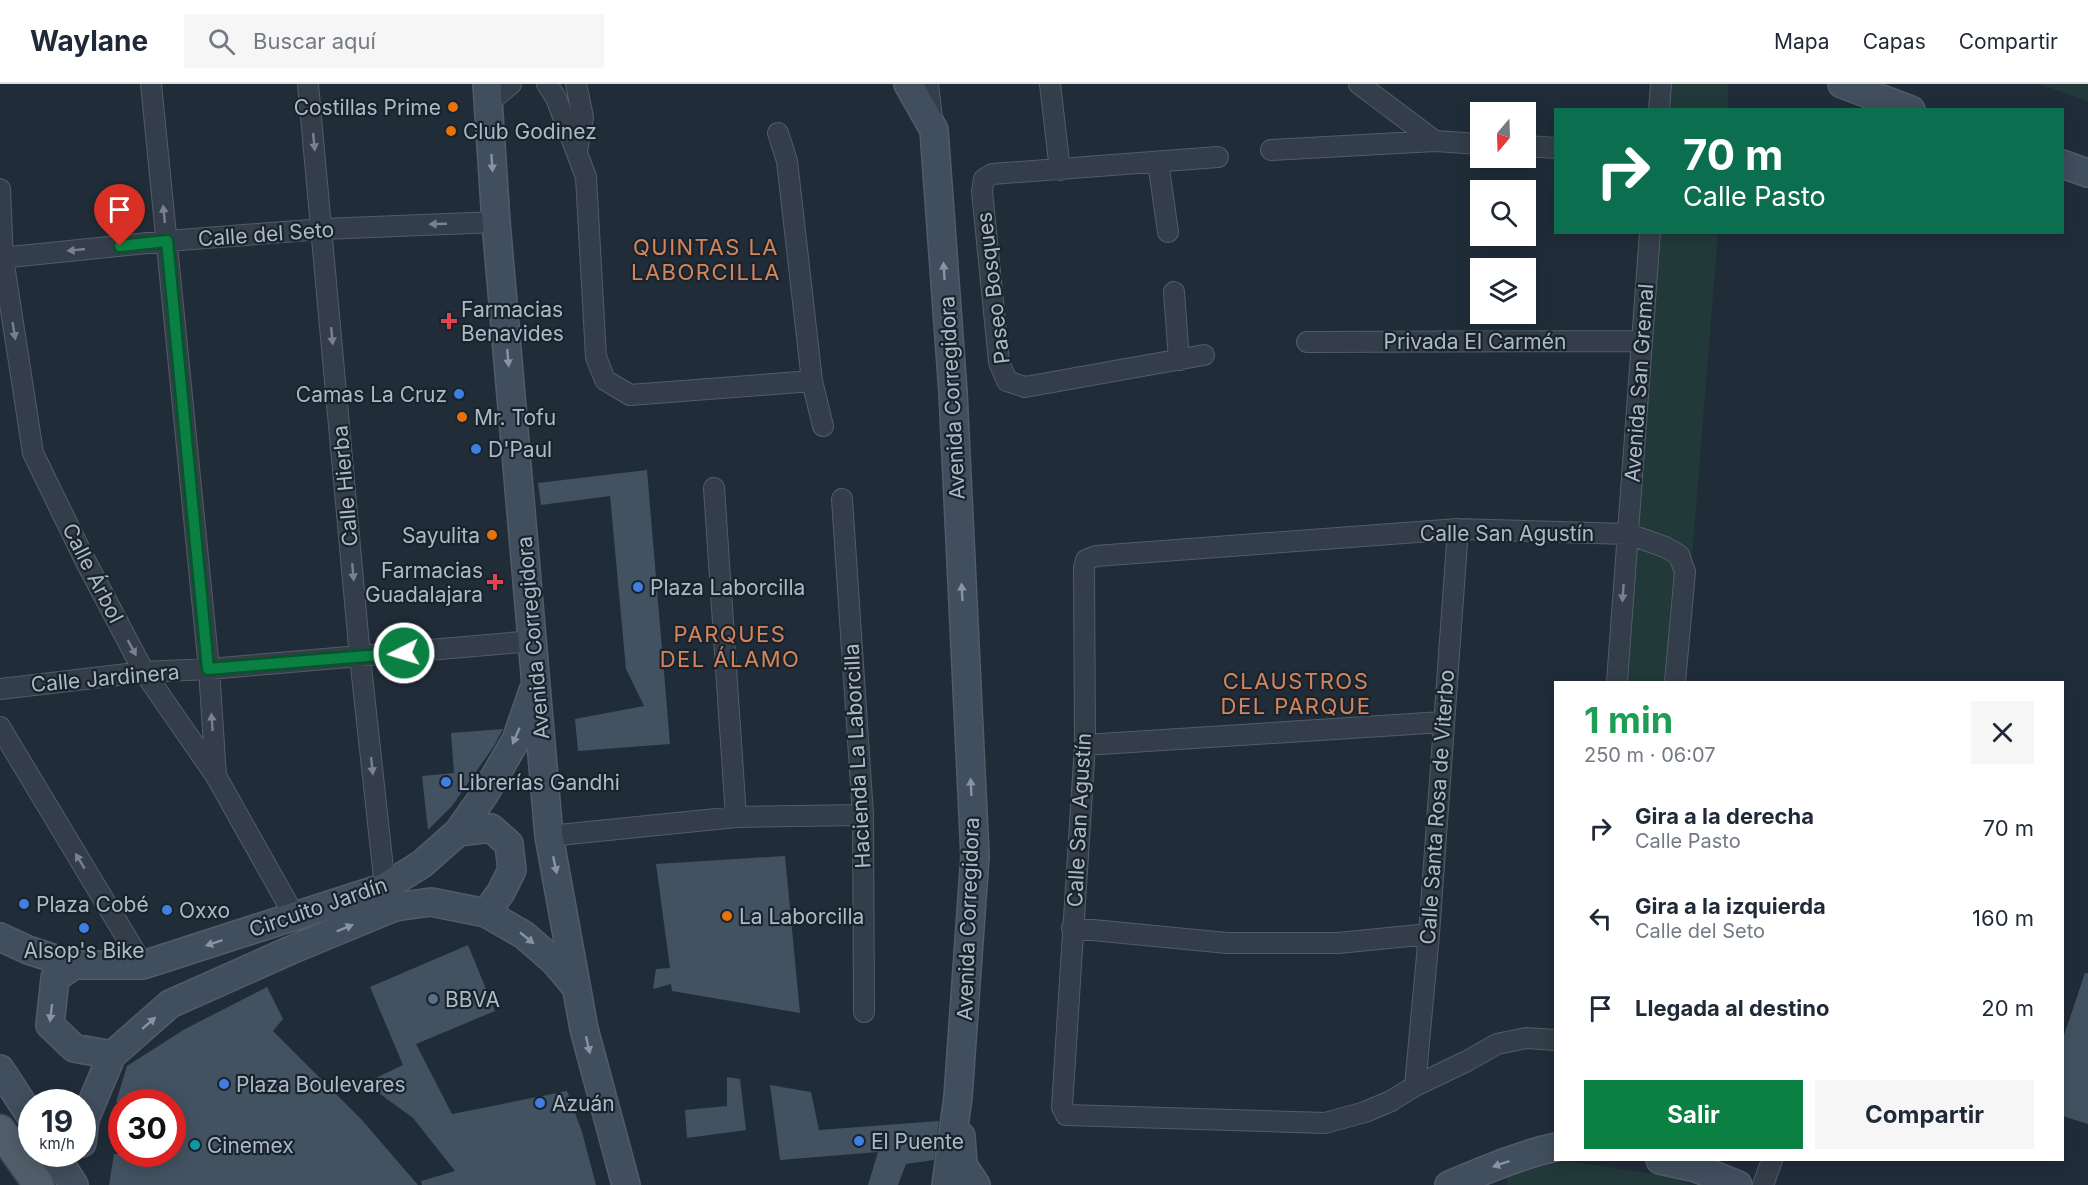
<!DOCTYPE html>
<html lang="es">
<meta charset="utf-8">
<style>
body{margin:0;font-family:Inter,sans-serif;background:#f6f6f7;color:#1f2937;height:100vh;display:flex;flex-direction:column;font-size:22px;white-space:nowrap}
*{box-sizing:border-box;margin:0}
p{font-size:20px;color:#747a83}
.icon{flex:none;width:33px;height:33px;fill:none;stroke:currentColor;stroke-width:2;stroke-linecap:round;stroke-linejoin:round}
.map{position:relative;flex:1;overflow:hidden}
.side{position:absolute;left:1554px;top:597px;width:510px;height:480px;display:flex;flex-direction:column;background:#fff;border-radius:0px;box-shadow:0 3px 15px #0003}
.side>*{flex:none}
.top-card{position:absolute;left:1554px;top:24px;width:510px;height:126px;border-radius:0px;box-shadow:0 3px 15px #0003;background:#0b6e4f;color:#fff;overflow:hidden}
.needle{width:39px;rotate:199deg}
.controls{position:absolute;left:1470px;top:18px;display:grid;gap:12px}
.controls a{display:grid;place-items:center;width:66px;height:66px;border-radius:0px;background:#fff;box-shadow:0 3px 15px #0003;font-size:30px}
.speed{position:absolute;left:18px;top:1005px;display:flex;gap:12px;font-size:30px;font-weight:700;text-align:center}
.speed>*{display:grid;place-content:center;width:78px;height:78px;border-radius:50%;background:#fff;box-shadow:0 3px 15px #0003;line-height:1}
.speed small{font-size:15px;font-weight:400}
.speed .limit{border:9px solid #d22;background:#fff;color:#111}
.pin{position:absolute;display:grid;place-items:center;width:51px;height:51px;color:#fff;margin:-62px -26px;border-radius:50% 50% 50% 0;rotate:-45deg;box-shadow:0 0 6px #0007}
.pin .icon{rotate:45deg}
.me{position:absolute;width:66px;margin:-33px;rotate:265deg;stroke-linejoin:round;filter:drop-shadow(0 0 4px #0008)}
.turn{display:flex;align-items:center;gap:21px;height:126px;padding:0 30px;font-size:27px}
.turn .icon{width:78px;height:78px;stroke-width:2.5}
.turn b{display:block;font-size:42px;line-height:51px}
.round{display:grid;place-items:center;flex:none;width:63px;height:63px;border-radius:0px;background:#f6f6f7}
.headline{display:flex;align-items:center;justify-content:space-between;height:102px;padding:0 30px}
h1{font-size:36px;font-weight:700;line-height:45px;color:#1e9e55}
.action{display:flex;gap:12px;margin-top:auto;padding:12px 30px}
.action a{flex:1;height:69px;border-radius:0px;background:#0b8043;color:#fff;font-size:24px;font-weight:700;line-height:69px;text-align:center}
.action a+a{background:#f6f6f7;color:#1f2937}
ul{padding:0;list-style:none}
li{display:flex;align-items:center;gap:18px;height:90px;padding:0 30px}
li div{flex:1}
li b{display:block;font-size:22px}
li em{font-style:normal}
header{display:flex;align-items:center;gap:36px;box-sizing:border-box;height:84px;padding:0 30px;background:#fff;border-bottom:2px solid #e0e1e3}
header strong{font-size:28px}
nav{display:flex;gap:33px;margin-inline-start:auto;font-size:21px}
.search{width:420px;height:54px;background:#f6f6f7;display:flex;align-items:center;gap:15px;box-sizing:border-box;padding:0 21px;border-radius:0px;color:#747a83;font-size:22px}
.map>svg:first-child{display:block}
.green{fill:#22393a}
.building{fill:#435261}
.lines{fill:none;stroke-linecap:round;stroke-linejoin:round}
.street-casing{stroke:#515c67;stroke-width:22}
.secondary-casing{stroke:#515c67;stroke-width:30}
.primary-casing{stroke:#404a56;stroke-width:33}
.street{stroke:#343e4a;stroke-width:20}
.secondary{stroke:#414e5d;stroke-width:27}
.primary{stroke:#515e6a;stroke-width:30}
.oneway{fill:#77828e}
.oneway2{fill:#8894a1}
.route-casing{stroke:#07532c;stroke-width:15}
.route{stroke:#0b8043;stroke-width:10}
.food-dot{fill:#e8710a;stroke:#19232e;stroke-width:2}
.health-dot{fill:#e0444e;stroke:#19232e;stroke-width:2}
.shop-dot{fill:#3f7fe0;stroke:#19232e;stroke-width:2}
.service-dot{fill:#5c6f8a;stroke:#19232e;stroke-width:2}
.culture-dot{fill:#0f9aa8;stroke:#19232e;stroke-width:2}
.labels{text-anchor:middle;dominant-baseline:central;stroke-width:4.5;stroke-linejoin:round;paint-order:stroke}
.poi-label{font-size:21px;fill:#aeb9c6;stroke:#19232e;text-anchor:start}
.street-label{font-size:21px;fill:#aeb9c6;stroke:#19232e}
.neighbourhood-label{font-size:22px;letter-spacing:1.5px;fill:#d78558;stroke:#19232e}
</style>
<header>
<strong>Waylane</strong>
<div class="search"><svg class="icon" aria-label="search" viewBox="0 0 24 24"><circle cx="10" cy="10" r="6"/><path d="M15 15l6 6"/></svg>Buscar aquí</div>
<nav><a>Mapa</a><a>Capas</a><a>Compartir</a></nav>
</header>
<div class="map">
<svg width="2088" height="1101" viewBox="0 0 2088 1101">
<rect width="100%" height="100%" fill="#202d39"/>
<path class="green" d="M1661,0H1728V25L1659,26Z
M2039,0H2088V17Z
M1650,149H1718L1682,598H1617Z
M1567,1077L1667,1092L1690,1101H1507L1508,1091Z"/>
<path class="building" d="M647,386L670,660L578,667L575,635L644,622L626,585L610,412L541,421L538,399Z
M503,645L494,662L452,722L428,746L422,692L454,689L451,649Z
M785,772L800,929L672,907L671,900L653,905L656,885L670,884L656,780Z
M468,861L495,927L416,960L452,1030L567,1007L582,1048L596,1101H422L421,1097L455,1087L413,1034L365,999L403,981L370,903Z
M2085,889H2088V1040L2062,1032V957Z
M267,903L283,935L273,947L361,1035L418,1101H109L114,1070H172V1018H116L127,982L185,945Z
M727,993L740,995L746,1046L687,1054L685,1026L727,1022Z
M770,1001L811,1008L819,1046L939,1037L934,1076L906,1080L898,1101H868L878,1068L780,1076Z"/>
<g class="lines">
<defs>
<path id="street" d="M151,0L209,585L216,692
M308,0L360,573L385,803
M547,0L556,14L586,93L596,273L605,296L630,311L812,297
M576,0L583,33L577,67
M928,0L932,35
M1050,0L1060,86
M1359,0L1435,57
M488,19L511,0
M1659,26L1661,0
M778,49L787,77L812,297L823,342
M1526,62L1556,64
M1271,66L1435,57L1480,60
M1158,78L1168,148
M0,105L3,174L33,369L85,476L144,588L216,692L295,833
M0,174L167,157L323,145L496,138
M1174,208L1179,276
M1307,258L1642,257
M1204,271L1025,303L1007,297L999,278L982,107L984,95L992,90L1218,73
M714,404L736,733
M842,415L863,731L864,928
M1617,598L1650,148
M0,605L144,588L209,585L533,557
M0,643L143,881
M1085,661L1443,638
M549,752L736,733L863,731
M1072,844L1227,859H1338L1429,850
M1556,956L1526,954L1497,960L1467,977L1415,1002L1391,1017L1365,1028L1325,1039L1066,1031L1062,1023L1085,661L1084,484L1086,476L1096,472L1458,445L1628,450L1665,463L1679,471L1685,488L1675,598
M1415,1002L1429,850L1458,445
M1763,1101L1772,1076"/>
<path id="secondary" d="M487,0L496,138L549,752L584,945L626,1101
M908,0L934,46L953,308L975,772L958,1013L946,1101
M1842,0L1911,26
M2062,80L2088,89
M458,748L491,744L509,760L512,786L501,808L486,829
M0,853L28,866L74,881H143L385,803L422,780L458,748L484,711L516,656L533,607
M74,881L55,894L50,941L74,964L112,971
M0,985L32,1034
M961,1052L963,1081L976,1101
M82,1059L85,1035L112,971L170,920L291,866L395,823L431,818L486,829L524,851L555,878L576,903
M54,1070L74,1101
M1660,1076L1696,1084L1738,1101
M1449,1101C1483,1087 1519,1071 1556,1063"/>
<path id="primary" d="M0,1046L39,1101"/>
</defs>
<use href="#street" class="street-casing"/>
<use href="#secondary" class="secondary-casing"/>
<use href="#primary" class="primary-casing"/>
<use href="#street" class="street"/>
<use href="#secondary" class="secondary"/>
<use href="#primary" class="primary"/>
</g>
<defs><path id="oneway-solid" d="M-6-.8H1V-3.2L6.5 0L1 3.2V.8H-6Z" transform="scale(1.5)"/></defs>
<g class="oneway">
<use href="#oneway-solid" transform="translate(314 58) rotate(84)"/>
<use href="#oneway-solid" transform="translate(164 130) rotate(-96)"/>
<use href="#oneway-solid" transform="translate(438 140) rotate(178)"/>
<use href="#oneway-solid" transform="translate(76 166) rotate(174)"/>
<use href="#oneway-solid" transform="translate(14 247) rotate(81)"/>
<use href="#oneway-solid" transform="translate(332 252) rotate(85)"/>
<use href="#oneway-solid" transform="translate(353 488) rotate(85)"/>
<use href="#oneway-solid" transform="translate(1623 509) rotate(94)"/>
<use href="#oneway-solid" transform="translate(132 564) rotate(62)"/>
<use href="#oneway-solid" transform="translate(212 638) rotate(-94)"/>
<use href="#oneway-solid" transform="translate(372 682) rotate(84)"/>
<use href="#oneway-solid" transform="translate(80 777) rotate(-121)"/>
</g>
<g class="oneway2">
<use href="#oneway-solid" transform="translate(492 79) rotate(86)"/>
<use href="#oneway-solid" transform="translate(944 187) rotate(-94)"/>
<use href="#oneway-solid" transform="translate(508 274) rotate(85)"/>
<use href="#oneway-solid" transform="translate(962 508) rotate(-93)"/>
<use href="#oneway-solid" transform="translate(516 652) rotate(113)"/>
<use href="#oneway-solid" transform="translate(971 703) rotate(-93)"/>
<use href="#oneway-solid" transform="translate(555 781) rotate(78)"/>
<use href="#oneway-solid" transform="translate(345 844) rotate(-22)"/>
<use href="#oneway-solid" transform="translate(527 854) rotate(39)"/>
<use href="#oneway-solid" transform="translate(214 859) rotate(162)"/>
<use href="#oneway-solid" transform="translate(51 929) rotate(97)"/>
<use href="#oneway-solid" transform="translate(149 939) rotate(-41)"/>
<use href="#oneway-solid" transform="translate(588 961) rotate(77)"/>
<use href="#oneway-solid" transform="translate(1501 1080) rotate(161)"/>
</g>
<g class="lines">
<defs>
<path id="route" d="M120,162L167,157L208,585L404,569"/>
</defs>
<use href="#route" class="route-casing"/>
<use href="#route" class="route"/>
</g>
<g class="food-dot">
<circle cx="453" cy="23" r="6"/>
<circle cx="451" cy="47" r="6"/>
<circle cx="462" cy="333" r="6"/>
<circle cx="492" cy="451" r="6"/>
<circle cx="727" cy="832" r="6"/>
</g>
<g class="health-dot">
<path d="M446 228h6v6h6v6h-6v6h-6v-6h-6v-6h6z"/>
<path d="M492 489h6v6h6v6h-6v6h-6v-6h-6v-6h6z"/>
</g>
<g class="shop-dot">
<circle cx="459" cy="310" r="6"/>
<circle cx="476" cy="365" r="6"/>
<circle cx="638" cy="503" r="6"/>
<circle cx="446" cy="698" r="6"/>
<circle cx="24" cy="820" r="6"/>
<circle cx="167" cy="826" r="6"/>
<circle cx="84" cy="844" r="6"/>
<circle cx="224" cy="1000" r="6"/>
<circle cx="540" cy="1019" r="6"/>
<circle cx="859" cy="1057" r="6"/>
</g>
<circle class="service-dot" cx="433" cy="915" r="6"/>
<circle class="culture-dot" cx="195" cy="1061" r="6"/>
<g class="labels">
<g class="poi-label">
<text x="441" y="23" text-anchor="end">Costillas Prime</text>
<text x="463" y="47">Club Godinez</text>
<text x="461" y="225">Farmacias<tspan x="461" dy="24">Benavides</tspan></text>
<text x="447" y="310" text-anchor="end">Camas La Cruz</text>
<text x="474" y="333">Mr. Tofu</text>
<text x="488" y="365">D'Paul</text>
<text x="480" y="451" text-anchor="end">Sayulita</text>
<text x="483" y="486" text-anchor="end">Farmacias<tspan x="483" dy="24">Guadalajara</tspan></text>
<text x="650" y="503">Plaza Laborcilla</text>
<text x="458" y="698">Librerías Gandhi</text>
<text x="36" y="820">Plaza Cobé</text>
<text x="179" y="826">Oxxo</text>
<text x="739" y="832">La Laborcilla</text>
<text x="84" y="866" text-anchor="middle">Alsop's Bike</text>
<text x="445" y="915">BBVA</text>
<text x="236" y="1000">Plaza Boulevares</text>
<text x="552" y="1019">Azuán</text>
<text x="871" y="1057">El Puente</text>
<text x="207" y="1061">Cinemex</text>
</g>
<g class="street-label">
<text transform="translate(266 150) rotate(-4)">Calle del Seto</text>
<text transform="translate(993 204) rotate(-97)">Paseo Bosques</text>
<text x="1475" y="257">Privada El Carmén</text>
<text transform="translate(1639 299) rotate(-86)">Avenida San Gremal</text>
<text transform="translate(952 314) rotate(-93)">Avenida Corregidora</text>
<text transform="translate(345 402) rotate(-95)">Calle Hierba</text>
<text x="1507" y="449">Calle San Agustín</text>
<text transform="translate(93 489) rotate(63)">Calle Árbol</text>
<text transform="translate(533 554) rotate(-95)">Avenida Corregidora</text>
<text transform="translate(105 594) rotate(-5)">Calle Jardinera</text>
<text transform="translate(857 672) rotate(-93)">Hacienda La Laborcilla</text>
<text transform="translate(1437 723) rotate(-86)">Calle Santa Rosa de Viterbo</text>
<text transform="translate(1079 736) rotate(-87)">Calle San Agustín</text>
<text transform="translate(318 823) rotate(-19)">Circuito Jardín</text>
<text transform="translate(968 835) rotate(-88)">Avenida Corregidora</text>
</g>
<g class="neighbourhood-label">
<text x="706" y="163">QUINTAS LA<tspan x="706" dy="25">LABORCILLA</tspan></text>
<text x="730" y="550">PARQUES<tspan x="730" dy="25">DEL ÁLAMO</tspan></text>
<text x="1296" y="597">CLAUSTROS<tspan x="1296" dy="25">DEL PARQUE</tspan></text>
</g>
</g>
</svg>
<div class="controls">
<a><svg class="needle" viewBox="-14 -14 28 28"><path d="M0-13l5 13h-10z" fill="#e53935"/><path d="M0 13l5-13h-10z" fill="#747a83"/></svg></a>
<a><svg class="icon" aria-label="search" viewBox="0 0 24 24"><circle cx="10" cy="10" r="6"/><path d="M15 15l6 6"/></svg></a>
<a><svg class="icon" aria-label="layers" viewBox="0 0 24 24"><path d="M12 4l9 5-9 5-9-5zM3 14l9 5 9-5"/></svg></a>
</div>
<div class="speed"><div>19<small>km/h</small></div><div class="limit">30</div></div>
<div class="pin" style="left:120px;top:162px;background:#d93025"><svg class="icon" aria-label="arrive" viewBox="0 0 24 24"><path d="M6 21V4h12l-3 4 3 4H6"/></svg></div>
<svg class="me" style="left:404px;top:569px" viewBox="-20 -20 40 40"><circle r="17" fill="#0b8043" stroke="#fff" stroke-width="3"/><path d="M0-11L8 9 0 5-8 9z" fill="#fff"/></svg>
<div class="top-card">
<div class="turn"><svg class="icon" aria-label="right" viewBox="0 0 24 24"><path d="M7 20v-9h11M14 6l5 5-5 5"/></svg><div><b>70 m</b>Calle Pasto</div></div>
</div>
<section class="side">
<div class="headline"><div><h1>1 min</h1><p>250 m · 06:07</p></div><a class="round"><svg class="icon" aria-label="close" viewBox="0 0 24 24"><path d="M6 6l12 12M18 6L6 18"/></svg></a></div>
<ul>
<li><svg class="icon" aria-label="right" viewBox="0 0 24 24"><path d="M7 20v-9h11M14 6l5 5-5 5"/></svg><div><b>Gira a la derecha</b><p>Calle Pasto</p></div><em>70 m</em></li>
<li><svg class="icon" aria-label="left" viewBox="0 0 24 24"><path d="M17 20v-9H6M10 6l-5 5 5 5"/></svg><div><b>Gira a la izquierda</b><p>Calle del Seto</p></div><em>160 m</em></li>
<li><svg class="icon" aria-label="arrive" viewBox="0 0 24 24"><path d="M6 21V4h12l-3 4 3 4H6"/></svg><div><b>Llegada al destino</b></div><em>20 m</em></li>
</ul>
<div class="action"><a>Salir</a><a>Compartir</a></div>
</section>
</div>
